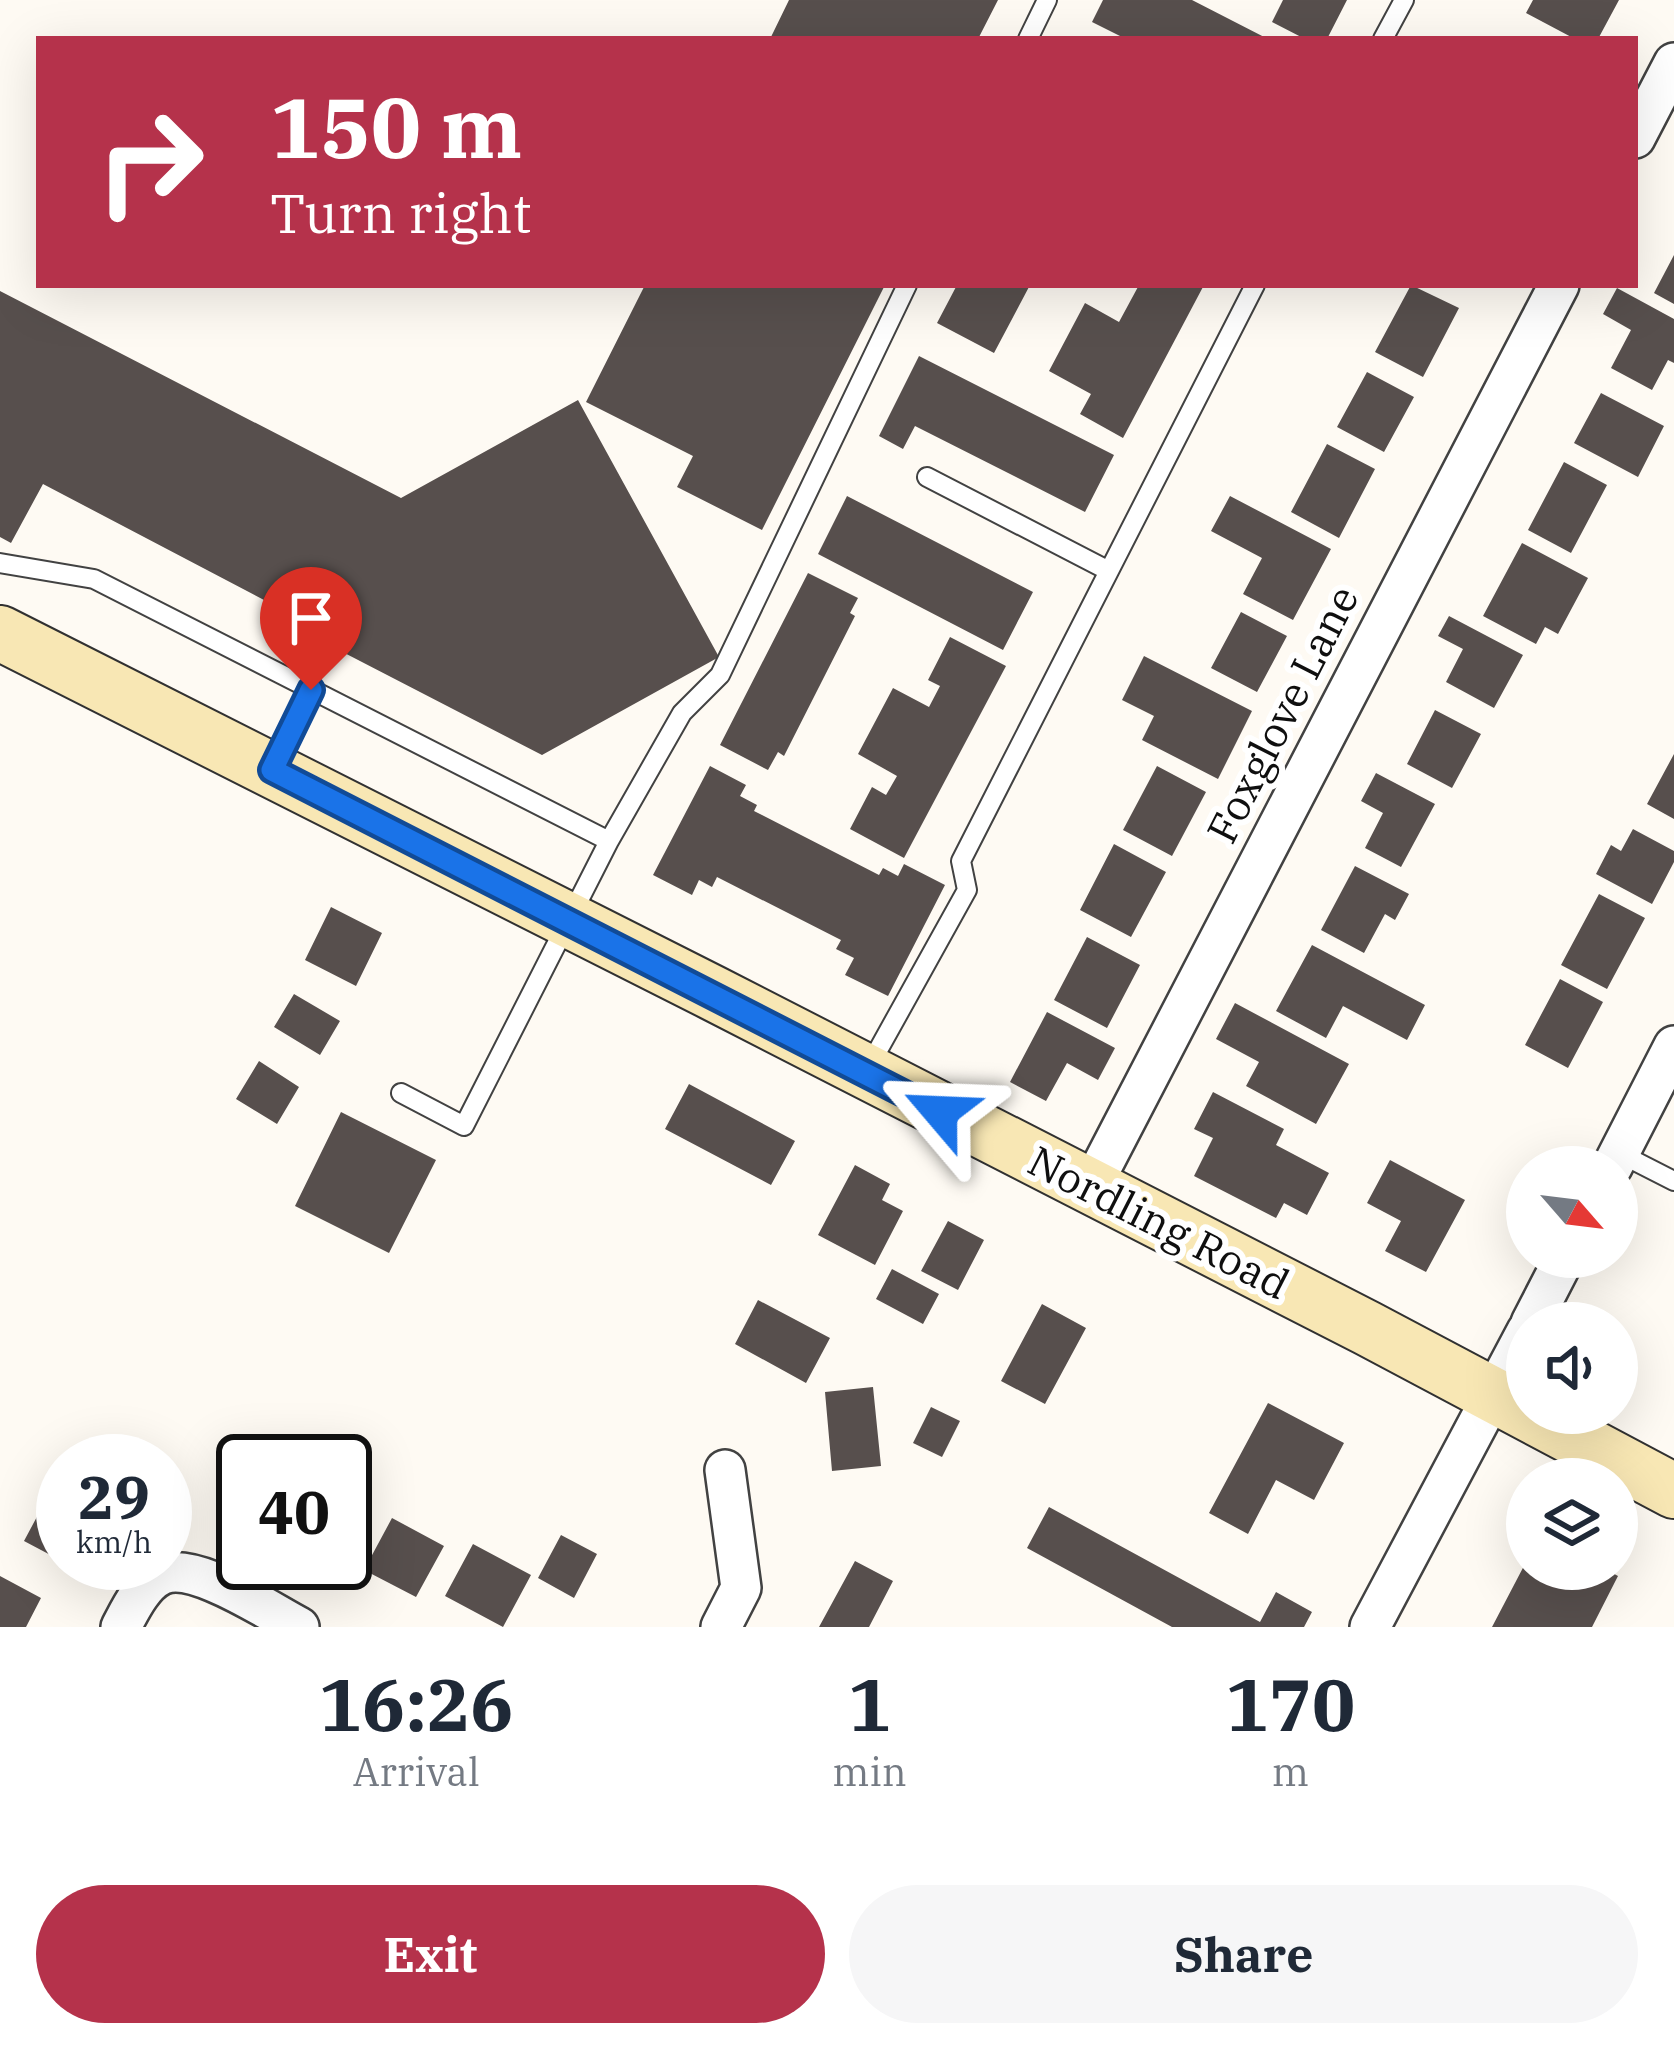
<!DOCTYPE html>
<style>
body{margin:0;font-family:"IBM Plex Serif",serif;background:#f6f6f7;color:#1f2937;height:100vh;display:flex;flex-direction:column;font-size:45px;white-space:nowrap}
*{box-sizing:border-box;margin:0}
p{font-size:39px;color:#747a83}
.icon{flex:none;width:66px;height:66px;fill:none;stroke:currentColor;stroke-width:2;stroke-linecap:round;stroke-linejoin:round}
.map{position:relative;height:1627px;overflow:hidden}
.sheet{display:flex;flex-direction:column;background:#fff;flex:1}
.sheet>*{flex:none}
.hud{position:absolute;left:36px;top:36px;width:1602px;height:252px;border-radius:0px;box-shadow:0 12px 48px #0002;background:#b5324b;color:#fff;overflow:hidden}
.needle{width:78px;rotate:118deg}
.buttons{position:absolute;left:1506px;top:1146px;display:grid;gap:24px}
.buttons a{display:grid;place-items:center;width:132px;height:132px;border-radius:50%;background:#fff;box-shadow:0 12px 48px #0002;font-size:60px}
.speed{position:absolute;left:36px;top:1434px;display:flex;gap:24px;font-size:60px;font-weight:700;text-align:center}
.speed>*{display:grid;place-content:center;width:156px;height:156px;border-radius:50%;background:#fff;box-shadow:0 12px 48px #0002;line-height:1}
.speed small{font-size:30px;font-weight:400}
.speed .limit{border:6px solid #111;border-radius:18px;background:#fff;color:#111}
.pin{position:absolute;display:grid;place-items:center;width:102px;height:102px;color:#fff;margin:-123px -51px;border-radius:50% 50% 50% 0;rotate:-45deg;box-shadow:0 0 12px #0007}
.pin .icon{rotate:45deg}
.me{position:absolute;width:132px;margin:-66px;rotate:296deg;stroke-linejoin:round;filter:drop-shadow(0 0 9px #0008)}
.turn{display:flex;align-items:center;gap:42px;height:252px;padding:0 36px;font-size:54px}
.turn .icon{width:156px;height:156px;stroke-width:2.5}
.turn b{display:block;font-size:84px;line-height:102px}
.eta{display:flex;justify-content:space-evenly;align-items:center;height:204px;text-align:center}
.eta b{font-size:72px;font-weight:700;line-height:84px}
.cta{display:flex;gap:24px;margin-top:auto;padding:24px 36px}
.cta a{flex:1;height:138px;border-radius:72px;background:#b5324b;color:#fff;font-size:48px;font-weight:700;line-height:138px;text-align:center}
.cta a+a{background:#f6f6f7;color:#1f2937}
.map>svg:first-child{display:block}
.building{fill:#574f4d}
.lines{fill:none;stroke-linecap:round;stroke-linejoin:round}
.lane-casing{stroke:#424242;stroke-width:22}
.street-casing{stroke:#424242;stroke-width:44}
.secondary-casing{stroke:#313131;stroke-width:58}
.lane{stroke:#fff;stroke-width:18}
.street{stroke:#fff;stroke-width:39}
.secondary{stroke:#f8e7b4;stroke-width:54}
.route-casing{stroke:#114b97;stroke-width:30}
.route{stroke:#1a73e8;stroke-width:21}
.labels{text-anchor:middle;dominant-baseline:central;stroke-width:12;stroke-linejoin:round;paint-order:stroke}
.street-label{font-size:42px;fill:#0f0f0f;stroke:#fff}
</style>
<div class="map">
<svg width="1674" height="1627" viewBox="0 0 1674 1627">
<rect width="100%" height="100%" fill="#fefaf3"/>
<path class="building" d="M789,0H998L978,39H770Z
M1103,0H1192L1268,39H1126L1092,22Z
M1283,0H1347L1327,39H1305L1272,22Z
M1533,0H1619L1598,39H1575L1526,13Z
M1674,255V304L1654,293Z
M645,285H885L762,530L677,487L693,456L586,402Z
M957,285H1030L994,353L937,323Z
M1139,285H1204L1123,438L1080,414L1091,394L1049,371L1085,303L1119,322Z
M1411,285L1459,308L1423,377L1375,352Z
M1617,288L1674,319V363L1668,360L1652,390L1611,368L1631,330L1603,314Z
M0,291L401,498L578,400L719,657L542,755L300,630L304,621L43,484L11,543L0,537Z
M919,356L1114,455L1085,512L915,426L903,449L879,436Z
M1367,372L1414,397L1384,452L1337,427Z
M1601,393L1664,426L1638,477L1574,443Z
M1327,444L1375,469L1339,538L1291,512Z
M1564,462L1607,485L1571,553L1528,530Z
M847,496L1033,592L1003,650L818,554Z
M1230,496L1331,549L1293,620L1243,594L1262,558L1211,531Z
M1522,543L1588,578L1558,634L1545,627L1536,644L1483,616Z
M808,573L858,598L850,613L855,616L784,756L778,752L768,770L720,745Z
M1241,612L1287,636L1257,692L1211,668Z
M1449,616L1523,655L1494,708L1446,682L1463,649L1438,636Z
M950,637L1006,666L904,858L850,829L872,787L886,795L897,776L858,754L893,688L929,707L940,686L928,680Z
M1144,656L1252,711L1218,779L1142,740L1154,716L1122,700Z
M1435,710L1481,734L1452,788L1407,764Z
M1674,754V819L1647,804Z
M710,766L746,785L740,796L757,805L754,811L879,875L883,868L898,876L904,864L945,885L888,996L845,975L854,958L836,949L841,940L717,877L712,887L699,880L692,895L653,875Z
M1157,766L1206,792L1172,856L1123,830Z
M1376,773L1435,804L1401,867L1365,848L1383,813L1361,801Z
M1633,829L1674,851V862L1652,904L1596,874L1611,845L1621,851Z
M1114,844L1166,872L1131,937L1080,910Z
M1355,866L1409,894L1395,920L1385,914L1364,953L1321,930Z
M1599,894L1645,918L1607,989L1561,965Z
M331,907L382,933L356,986L305,960Z
M1087,937L1140,965L1107,1028L1054,1000Z
M1312,945L1425,1005L1407,1040L1343,1006L1326,1038L1276,1011Z
M1560,979L1603,1002L1568,1068L1525,1045Z
M294,994L340,1021L320,1055L274,1027Z
M1235,1003L1349,1064L1316,1124L1246,1086L1259,1062L1216,1039Z
M1047,1012L1115,1048L1098,1080L1067,1063L1046,1101L1010,1082Z
M259,1061L299,1087L277,1124L236,1099Z
M689,1084L795,1141L771,1185L665,1129Z
M1213,1092L1284,1129L1276,1145L1329,1173L1307,1215L1284,1203L1276,1218L1194,1176L1213,1138L1194,1129Z
M341,1112L436,1160L389,1253L295,1206Z
M1390,1160L1465,1200L1426,1272L1385,1251L1401,1221L1367,1203Z
M855,1165L890,1184L882,1200L903,1211L875,1265L818,1235Z
M948,1221L984,1240L958,1290L921,1271Z
M892,1269L939,1294L923,1324L876,1299Z
M758,1300L830,1338L806,1383L735,1344Z
M1042,1304L1086,1328L1045,1404L1001,1381Z
M873,1387L881,1466L832,1471L825,1392Z
M1268,1403L1344,1443L1314,1500L1276,1480L1248,1534L1209,1513Z
M931,1407L960,1421L942,1457L913,1443Z
M63,1468V1549L58,1559L24,1541Z
M345,1496L367,1508L345,1548Z
M1049,1507L1260,1622L1276,1592L1312,1612L1304,1627H1172L1027,1548Z
M392,1518L444,1546L416,1597L364,1570Z
M561,1535L597,1554L574,1598L538,1578Z
M473,1544L531,1575L503,1627L445,1596Z
M1527,1560V1569H1605L1618,1576L1592,1627H1492Z
M855,1561L893,1581L869,1627H819Z
M0,1576L41,1598L26,1627H0Z"/>
<g class="lines">
<defs>
<path id="lane" d="M1028,39L1047,0
M1383,39L1404,0
M927,477L1109,571
M0,563L94,579L609,841L464,1126L401,1093
M274,766L311,690
M609,841L682,713L720,675L907,285
M867,1070L967,890L961,861L1255,285
M1619,1153L1674,1181"/>
<path id="street" d="M1635,138L1674,63
M1612,1167L1674,1046
M1091,1187L1559,285
M1531,1323L1565,1257
M121,1627C130,1610 142,1584 161,1575C194,1560 268,1611 299,1627
M721,1627L741,1588L725,1470
M1370,1627L1527,1331"/>
<path id="secondary" d="M0,633L713,993L1367,1328L1674,1491"/>
</defs>
<use href="#lane" class="lane-casing"/>
<use href="#street" class="street-casing"/>
<use href="#secondary" class="secondary-casing"/>
<use href="#lane" class="lane"/>
<use href="#street" class="street"/>
<use href="#secondary" class="secondary"/>
</g>
<g class="lines">
<defs>
<path id="route" d="M311,690L272,770L940,1112"/>
</defs>
<use href="#route" class="route-casing"/>
<use href="#route" class="route"/>
</g>
<g class="labels">
<g class="street-label">
<text transform="translate(1282 714) rotate(-63)">Foxglove Lane</text>
<text transform="translate(1159 1222) rotate(27)">Nordling Road</text>
</g>
</g>
</svg>
<div class="buttons">
<a><svg class="needle" viewBox="-14 -14 28 28"><path d="M0-13l5 13h-10z" fill="#e53935"/><path d="M0 13l5-13h-10z" fill="#747a83"/></svg></a>
<a><svg class="icon" aria-label="sound" viewBox="0 0 24 24"><path d="M4 9h4l5-4v14l-5-4H4zM17 9q2 3 0 6"/></svg></a>
<a><svg class="icon" aria-label="layers" viewBox="0 0 24 24"><path d="M12 4l9 5-9 5-9-5zM3 14l9 5 9-5"/></svg></a>
</div>
<div class="speed"><div>29<small>km/h</small></div><div class="limit">40</div></div>
<div class="pin" style="left:311px;top:690px;background:#d93025"><svg class="icon" aria-label="arrive" viewBox="0 0 24 24"><path d="M6 21V4h12l-3 4 3 4H6"/></svg></div>
<svg class="me" style="left:940px;top:1112px" viewBox="-20 -20 40 40"><path d="M0-17L14 15 0 8-14 15z" fill="#1a73e8" stroke="#fff" stroke-width="4"/></svg>
<div class="hud">
<div class="turn"><svg class="icon" aria-label="right" viewBox="0 0 24 24"><path d="M7 20v-9h11M14 6l5 5-5 5"/></svg><div><b>150 m</b>Turn right</div></div>
</div>
</div>
<section class="sheet">
<div class="eta">
<div><b>16:26</b><p>Arrival</p></div>
<div><b>1</b><p>min</p></div>
<div><b>170</b><p>m</p></div>
</div>
<div class="cta"><a>Exit</a><a>Share</a></div>
</section>
